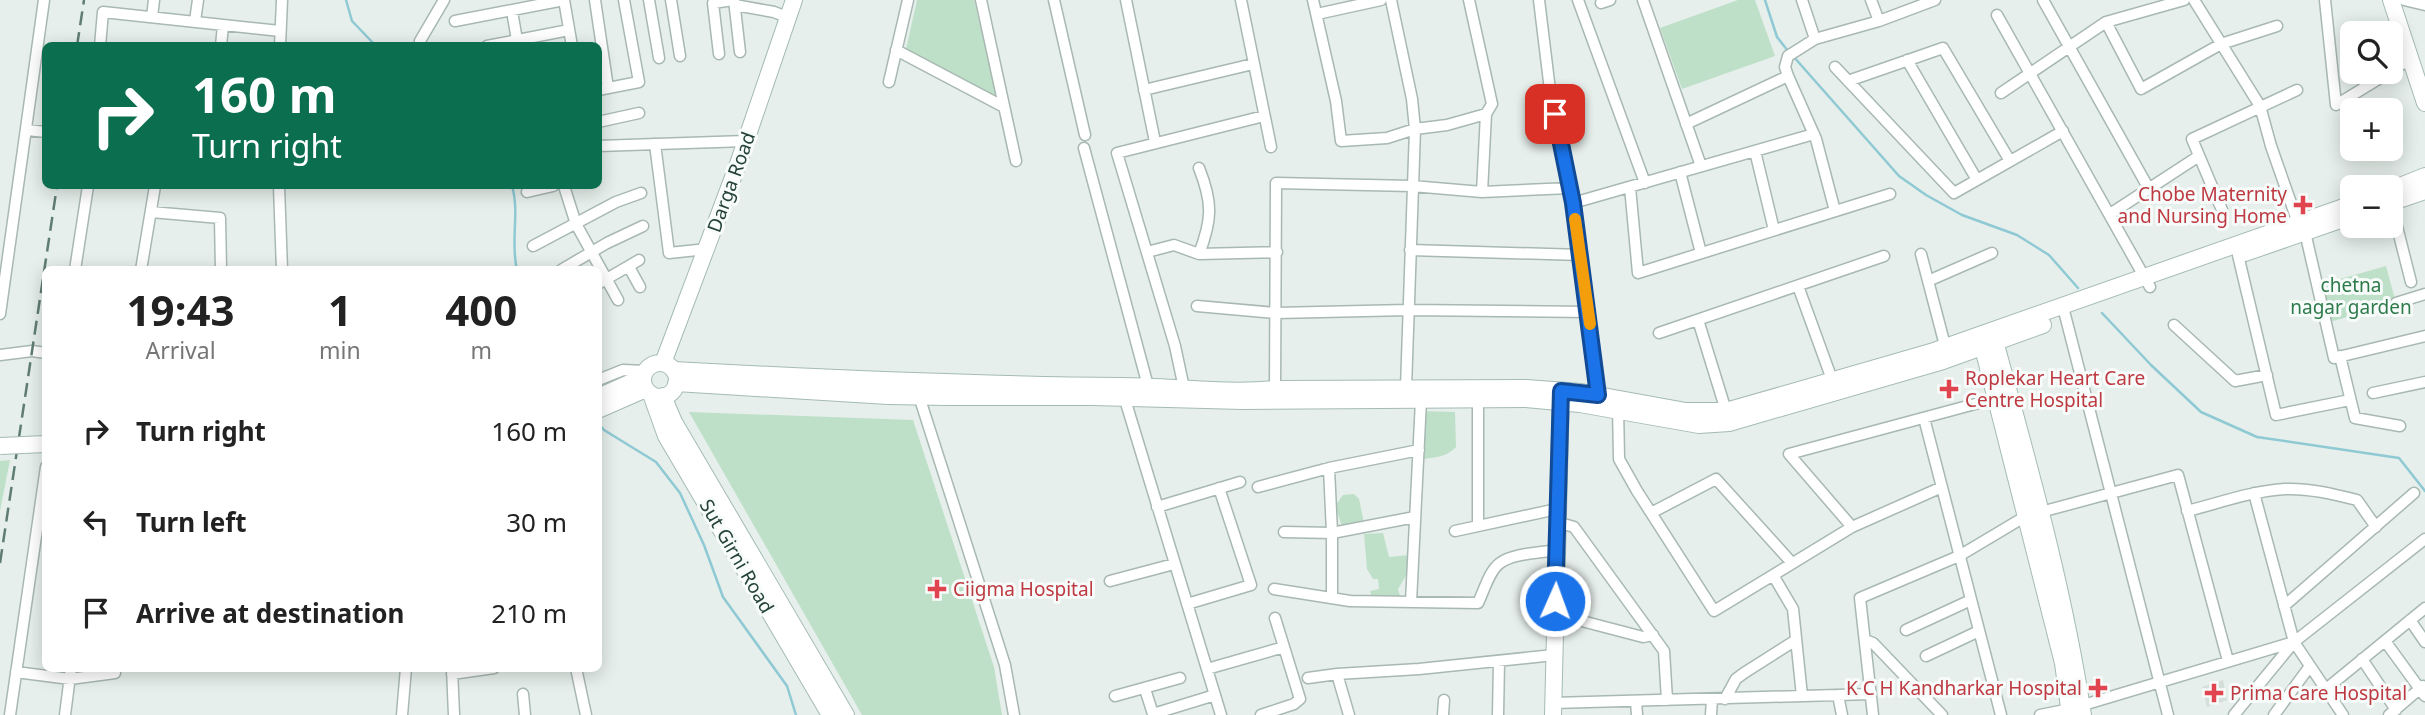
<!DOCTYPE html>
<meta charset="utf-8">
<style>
body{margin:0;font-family:"Noto Sans",sans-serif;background:#f2f2f2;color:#222;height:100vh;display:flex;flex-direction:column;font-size:26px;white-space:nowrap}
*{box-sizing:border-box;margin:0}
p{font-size:23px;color:#767676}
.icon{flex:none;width:38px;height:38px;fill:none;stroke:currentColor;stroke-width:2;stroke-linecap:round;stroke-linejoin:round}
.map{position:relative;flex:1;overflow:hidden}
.details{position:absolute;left:42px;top:266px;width:560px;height:406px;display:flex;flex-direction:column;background:#fff;border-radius:10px;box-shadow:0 4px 18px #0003}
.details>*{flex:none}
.top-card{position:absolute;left:42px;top:42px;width:560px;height:147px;border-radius:10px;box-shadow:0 4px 18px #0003;background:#0b6e4f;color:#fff;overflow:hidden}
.fabs{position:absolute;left:2340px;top:21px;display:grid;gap:14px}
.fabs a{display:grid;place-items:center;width:63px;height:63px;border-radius:10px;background:#fff;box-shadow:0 4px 18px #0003;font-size:35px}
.pin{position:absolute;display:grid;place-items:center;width:60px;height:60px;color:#fff;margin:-30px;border-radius:14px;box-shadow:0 4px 10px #0006}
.me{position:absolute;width:77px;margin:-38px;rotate:2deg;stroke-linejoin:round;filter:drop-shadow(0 0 5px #0008)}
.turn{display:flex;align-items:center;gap:24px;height:147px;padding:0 35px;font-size:32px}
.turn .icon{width:91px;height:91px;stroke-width:2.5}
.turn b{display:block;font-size:49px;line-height:60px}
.eta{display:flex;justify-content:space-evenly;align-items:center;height:119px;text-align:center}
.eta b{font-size:42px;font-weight:700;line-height:49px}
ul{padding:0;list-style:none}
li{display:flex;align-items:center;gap:21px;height:91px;padding:0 35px}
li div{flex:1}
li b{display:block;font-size:26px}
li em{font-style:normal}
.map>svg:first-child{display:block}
.built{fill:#d4dfda}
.green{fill:#bfe0c8}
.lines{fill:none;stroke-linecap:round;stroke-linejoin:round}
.stream{stroke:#8ec9d4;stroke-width:2.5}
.street-casing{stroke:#a8b8b2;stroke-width:13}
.secondary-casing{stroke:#a4bbb3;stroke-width:18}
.street{stroke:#fff;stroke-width:10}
.secondary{stroke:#fff;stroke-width:16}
.rail{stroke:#5f7d75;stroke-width:2.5;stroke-dasharray:14 7;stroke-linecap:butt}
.secondary-bridge-casing{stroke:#a4bbb3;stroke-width:18;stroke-linecap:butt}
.secondary-bridge{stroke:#fff;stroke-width:16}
.route-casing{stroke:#114b97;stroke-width:18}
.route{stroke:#1a73e8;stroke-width:12}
.slow{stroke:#f59e0b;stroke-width:12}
.health-dot{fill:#e0444e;stroke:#f7fbf9;stroke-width:2.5}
.labels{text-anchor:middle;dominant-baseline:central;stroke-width:6;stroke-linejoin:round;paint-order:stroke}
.street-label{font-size:19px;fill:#24423a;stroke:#f7fbf9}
.health-label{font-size:19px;fill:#be3a42;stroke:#f7fbf9;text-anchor:start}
.park-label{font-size:19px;fill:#2d7a4b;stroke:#f7fbf9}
</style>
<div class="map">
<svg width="2425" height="715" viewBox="0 0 2425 715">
<rect width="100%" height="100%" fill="#e6efeb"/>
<path class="built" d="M2223,680L2227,700L2207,707L2202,687Z"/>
<path class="green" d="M917,0H974L997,97L906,49Z
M1738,0H1755L1775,56L1682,89L1660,28Z
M2386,266L2396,303L2326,323L2319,285Z
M1422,411L1455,412L1456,447C1447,457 1436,457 1424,459Z
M689,412L913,420L994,667L1002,715H862Z
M10,460L0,511V461Z
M1354,494L1359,499L1364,523L1343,529L1335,506L1343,495Z
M1383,533L1389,557L1409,555L1407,574L1398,589L1400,596L1372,599L1370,591L1379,589L1378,579H1373L1367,569L1364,534Z"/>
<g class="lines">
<path class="stream" d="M346,0L352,21L376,46
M1765,0L1777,37L1788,51
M1793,56L1899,176L1926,195L1962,215L2017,235L2049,255L2078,288
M512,186C520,213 510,242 517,270
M2102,313L2151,365L2201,412L2257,437L2399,458L2425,491
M598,423L604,430L656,462L680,493L704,545L723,597L787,686L796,715"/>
<defs>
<path id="street" d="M564,0L572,46
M595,0L608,88
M649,0L659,58
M671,0L680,56
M734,0L740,52
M981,0L1016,161
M1054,0L1085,135
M1126,0L1155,142
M1241,0L1271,147
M1313,0L1336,101L1341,141L1387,138L1415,129L1447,125L1486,114L1492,104L1469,0
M1391,0L1412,99L1415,129L1406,388
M1539,0L1550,90L1573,203L1599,399
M1578,0L1645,183
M1643,0L1701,166
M1802,0L1815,39L1879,21L1935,0
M1871,0L1879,21
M2043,0L2149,189
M2194,0L2260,106L2271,146L2298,223
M2325,0L2336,105L2390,72
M2404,0L2425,5
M1601,3L1610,0
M735,5L774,12L789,18
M512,11L518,46
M1317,14L1381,0
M1997,15L2150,287
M152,17L154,0
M195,21L198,0
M455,21L564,0
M2106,22L2141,89L2221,44L2277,26
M420,41L444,0
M100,46L103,12L280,31
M221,46L223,25
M280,46L282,0
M487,46L569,30
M896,50L1004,107
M719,54L713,3L733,0
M1907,60L1977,180
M1835,67L1954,193L2063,131
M2390,71L2411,59
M1788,76L1785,67L1788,56L1815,39
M1848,81L1943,48L2010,161
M889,82L908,0
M598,90L639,82L624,0
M1144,90L1253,64
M2001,93L2106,22L2184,0
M598,122L639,113
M1686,124L1788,76L1816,139L1835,211
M27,130L46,132
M655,144L669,253L707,249
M598,146L746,141
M1084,148L1148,386
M1755,151L1774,230
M1680,172L1701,253
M279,186L282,270
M564,186L576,224L618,300
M1630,187L1638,273L1890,194
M527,192L553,186
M1482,192L1486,114
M1573,203L1814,134
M2391,203L2411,282
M2222,210L2192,139L2297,90
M151,212L220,218L221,270
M2110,214L2199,156
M2305,232L2334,358L2425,336
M533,246L616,202L641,193
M1410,250L1581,255
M1147,252L1174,245L1199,254L1277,252
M1199,254C1212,220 1213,203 1199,168
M1921,254L1947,353
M2238,255L2276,415L2350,400
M629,267L640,287
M75,270L88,186
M141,270L155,186
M561,270L607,243L643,226
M1928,281L1992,253
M598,284L639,260
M1798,286L1834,385
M2396,303L2425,294
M1197,306L1276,313L1408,310L1589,312
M2063,307L2168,715
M0,314L44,0
M1698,320L1727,414
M2174,325L2235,381L2267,375
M1659,333L1884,256
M0,355L32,351L46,353
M2340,356L2355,418L2400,426
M598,380L623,370L646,371
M1184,388L1175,346L1117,153L1264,116
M1275,389L1276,183L1412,186L1482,192L1570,188
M918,393L1005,665L1014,715
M1123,393L1221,715
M2373,393L2425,382
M1478,400V526
M1618,407L1619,459L1637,491L1714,611L1852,527L1942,487
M1924,418L2001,715
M1329,468L1332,533V598
M1258,487L1329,468L1419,450
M2254,493L2294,642L2343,715
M1157,507L1240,482
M2187,511C2219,503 2252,491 2285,489C2309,488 2333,494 2357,500L2376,527
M1651,513L1716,479L1792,563
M1557,522L1574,527L1664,651L1667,700
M1852,527L1789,454L2001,397
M1455,531L1557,509
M1284,532L1332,533L1415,517
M1773,575L1793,609L1802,696
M1110,581L1174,564
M1274,589L1350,601L1478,603C1484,591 1489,571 1500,563C1514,553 1540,553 1556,550
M1411,602L1421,400
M1187,604L1251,585L1219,488
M2284,606L2414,493
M1555,614L1643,637L1653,635
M2410,620L2425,642
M1906,630L1971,600
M1865,640L1873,643L1942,715
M2385,641L2425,696
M1926,656L1979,631
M2362,659L2396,710
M452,668L454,715
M576,668L586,715
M1207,669L1284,647
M16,672L70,679L115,673
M452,674L494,668
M1337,674L1349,715
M1308,678L1337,674L1419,669L1554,655
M1145,689L1153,714L1215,695
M2326,689L2425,608
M523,694L525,715
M1838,695L1842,715
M1115,696L1180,678
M1725,699L1736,679L1744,673L1796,640
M1636,701L1637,715
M1553,703L1871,694
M10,715L46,467
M65,715L71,668
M402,715L406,668
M1261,715L1294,704L1300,699L1275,618
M1443,715L1444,700
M1498,715L1499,661
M1711,715L1712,699
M1873,715L1860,598L1959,556L2026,516L2178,475L2228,661
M2040,715L2070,709L2294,642
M2234,715L2294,642L2425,539
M2274,715L2310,666
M2389,715L2423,686"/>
<path id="secondary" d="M2391,0L2425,103
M2390,190L2425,176
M2390,203L2425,191
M2245,253L2352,216
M1993,334C2027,458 2064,588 2083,715
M1980,336L2063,663L2070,715
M663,363L738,164L794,0
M643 380a17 17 0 1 1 34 0a17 17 0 1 1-34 0Z
M673,370C822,378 971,385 1121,386C1172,386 1224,394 1275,389L1526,388L1581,392L1686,411H1726L1931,352L2352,204
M676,383L888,396L947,397H1092L1243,401L1526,399L1580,404L1699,425L1729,423L1943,361L2043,325
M651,394L666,436L830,715
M663,396L674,422L846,715
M598,397L643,377
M598,410L646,389
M1553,715L1561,393"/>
</defs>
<use href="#street" class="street-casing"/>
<use href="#secondary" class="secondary-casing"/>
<use href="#street" class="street"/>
<use href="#secondary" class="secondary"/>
<path class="rail" d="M77,46L84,0
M0,563L57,186"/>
<defs>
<path id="secondary-bridge" d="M0,446L46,444"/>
</defs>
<use href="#secondary-bridge" class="secondary-bridge-casing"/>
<use href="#secondary-bridge" class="secondary-bridge"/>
</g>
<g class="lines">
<defs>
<path id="route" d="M1555,601L1561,391L1598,395L1573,203L1555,114"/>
</defs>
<use href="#route" class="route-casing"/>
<use href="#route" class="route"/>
<path class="slow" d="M1575,219L1590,324"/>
</g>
<g class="health-dot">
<path d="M2299.5 194.5h7v7h7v7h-7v7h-7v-7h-7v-7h7z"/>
<path d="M1945.5 378.5h7v7h7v7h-7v7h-7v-7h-7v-7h7z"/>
<path d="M933.5 578.5h7v7h7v7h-7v7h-7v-7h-7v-7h7z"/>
<path d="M2094.5 677.5h7v7h7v7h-7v7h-7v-7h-7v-7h7z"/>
<path d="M2210.5 682.5h7v7h7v7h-7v7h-7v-7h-7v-7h7z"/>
</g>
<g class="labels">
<g class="street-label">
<text transform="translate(731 182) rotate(-70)">Darga Road</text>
<text transform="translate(737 556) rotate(60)">Sut Girni Road</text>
</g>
<g class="health-label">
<text x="2287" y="194" text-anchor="end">Chobe Maternity<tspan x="2287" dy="22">and Nursing Home</tspan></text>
<text x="1965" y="378">Roplekar Heart Care<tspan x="1965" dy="22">Centre Hospital</tspan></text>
<text x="953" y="589">Ciigma Hospital</text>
<text x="2082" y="688" text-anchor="end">K C H Kandharkar Hospital</text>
<text x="2230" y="693">Prima Care Hospital</text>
</g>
<g class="park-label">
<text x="2351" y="285">chetna<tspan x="2351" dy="22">nagar garden</tspan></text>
</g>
</g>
</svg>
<div class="fabs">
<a><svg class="icon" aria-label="search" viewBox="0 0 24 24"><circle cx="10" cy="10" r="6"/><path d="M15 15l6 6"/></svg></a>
<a>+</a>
<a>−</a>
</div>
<div class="pin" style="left:1555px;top:114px;background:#d93025"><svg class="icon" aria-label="arrive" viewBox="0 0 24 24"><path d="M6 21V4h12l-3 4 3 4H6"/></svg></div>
<svg class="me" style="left:1555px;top:601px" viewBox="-20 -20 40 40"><circle r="17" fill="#1a73e8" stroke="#fff" stroke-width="3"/><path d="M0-11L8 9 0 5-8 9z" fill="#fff"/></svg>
<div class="top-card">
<div class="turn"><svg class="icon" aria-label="right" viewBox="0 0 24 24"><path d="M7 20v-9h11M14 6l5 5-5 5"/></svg><div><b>160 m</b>Turn right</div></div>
</div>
<section class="details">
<div class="eta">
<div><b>19:43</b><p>Arrival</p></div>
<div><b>1</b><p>min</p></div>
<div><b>400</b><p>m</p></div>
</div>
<ul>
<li><svg class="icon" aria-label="right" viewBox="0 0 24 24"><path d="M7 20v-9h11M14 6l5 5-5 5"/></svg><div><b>Turn right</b></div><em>160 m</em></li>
<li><svg class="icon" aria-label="left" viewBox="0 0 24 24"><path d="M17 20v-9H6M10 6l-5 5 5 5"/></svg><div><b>Turn left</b></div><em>30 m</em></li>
<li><svg class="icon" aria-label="arrive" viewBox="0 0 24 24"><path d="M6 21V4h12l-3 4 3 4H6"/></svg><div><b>Arrive at destination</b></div><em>210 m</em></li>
</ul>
</section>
</div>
